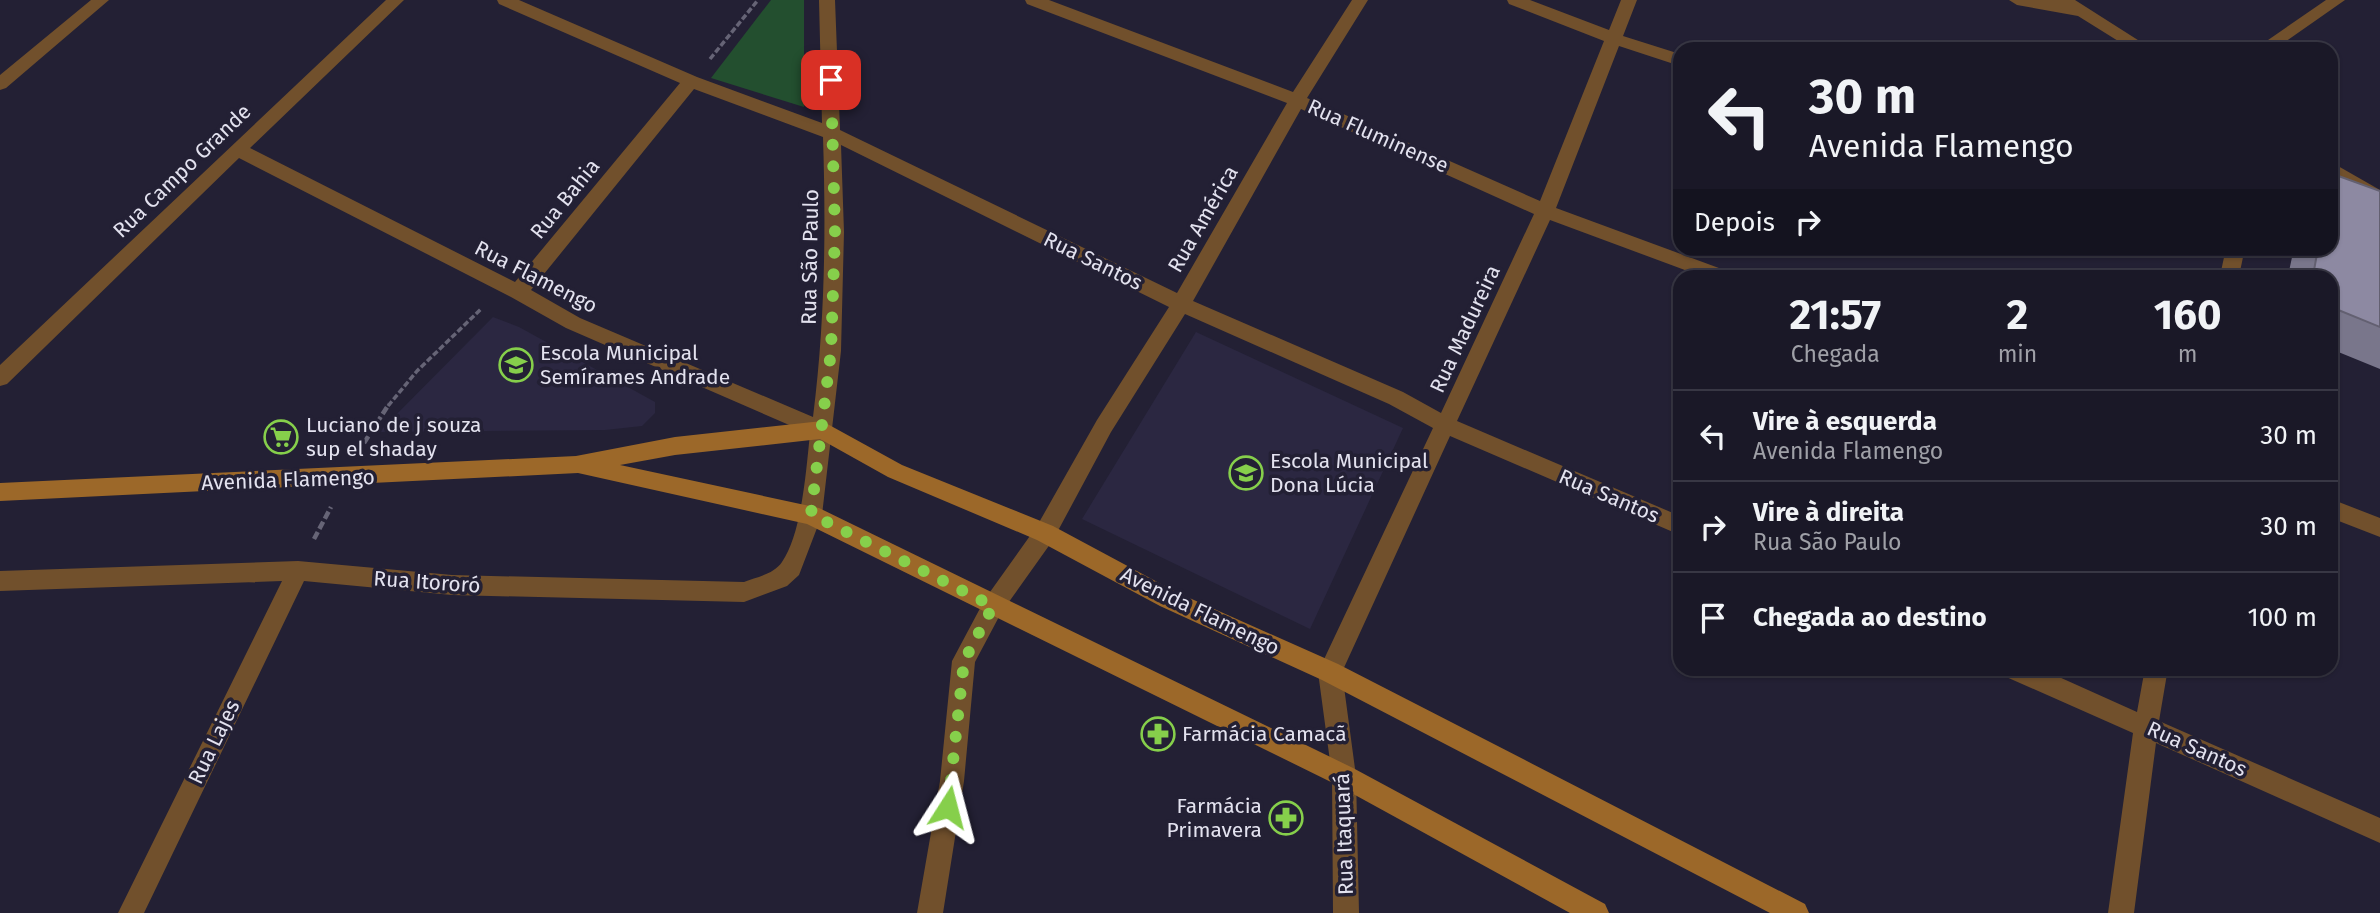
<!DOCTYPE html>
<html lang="pt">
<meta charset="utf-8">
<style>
body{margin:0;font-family:"Fira Sans",sans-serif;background:#23212f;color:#f1f3f6;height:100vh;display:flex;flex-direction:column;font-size:26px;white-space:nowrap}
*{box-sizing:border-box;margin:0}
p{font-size:23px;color:#9fa0a7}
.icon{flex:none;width:38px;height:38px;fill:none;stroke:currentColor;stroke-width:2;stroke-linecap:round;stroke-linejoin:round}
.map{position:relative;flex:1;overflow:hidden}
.sheet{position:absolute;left:1673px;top:270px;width:665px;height:406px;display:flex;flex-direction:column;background:#1a1827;border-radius:21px;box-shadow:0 2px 5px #0004,0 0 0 2px #383744}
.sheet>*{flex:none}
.banner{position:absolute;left:1673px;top:42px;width:665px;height:214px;border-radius:21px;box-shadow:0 2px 5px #0004,0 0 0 2px #383744;background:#1a1827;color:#f1f3f6;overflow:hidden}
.pin{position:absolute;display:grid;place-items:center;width:60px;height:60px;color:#fff;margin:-30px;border-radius:14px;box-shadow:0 4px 10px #0006}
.me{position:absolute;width:77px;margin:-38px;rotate:9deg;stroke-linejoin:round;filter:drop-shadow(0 0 5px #0008)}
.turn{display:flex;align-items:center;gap:24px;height:147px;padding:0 21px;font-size:32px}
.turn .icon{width:91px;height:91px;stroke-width:2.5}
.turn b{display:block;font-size:49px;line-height:60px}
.then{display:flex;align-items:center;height:66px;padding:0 21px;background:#0003;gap:14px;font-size:26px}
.eta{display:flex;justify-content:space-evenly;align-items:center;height:119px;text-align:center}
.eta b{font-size:42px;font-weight:700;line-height:49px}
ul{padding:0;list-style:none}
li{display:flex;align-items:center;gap:21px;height:91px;padding:0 21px;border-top:2px solid #383744}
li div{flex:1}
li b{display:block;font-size:26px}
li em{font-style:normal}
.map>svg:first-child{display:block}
.built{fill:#2b2741}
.green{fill:#234f2f}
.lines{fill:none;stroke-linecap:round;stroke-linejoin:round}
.path-far1{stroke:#666476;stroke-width:3.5;stroke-dasharray:6 2.5;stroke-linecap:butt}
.path{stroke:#666476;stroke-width:4.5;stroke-dasharray:8 3.5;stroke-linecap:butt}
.street{fill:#71502c;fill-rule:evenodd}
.secondary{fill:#9c6829;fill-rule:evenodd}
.wall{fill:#79768b}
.building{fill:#8d89a2;stroke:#636071;stroke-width:2}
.route{stroke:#86cf4b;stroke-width:12;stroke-dasharray:0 21.6}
.labels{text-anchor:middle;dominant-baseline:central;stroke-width:7;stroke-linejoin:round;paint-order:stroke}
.street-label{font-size:21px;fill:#e3e2ef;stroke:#232034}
.poi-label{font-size:21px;fill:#e3e2ef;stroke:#232034;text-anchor:start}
</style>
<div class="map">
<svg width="2380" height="913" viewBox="0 0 2380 913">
<rect width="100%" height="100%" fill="#232034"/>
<path class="built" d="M493,317L519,327L655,402V413L642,426L605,430L379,432Z
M1196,332L1403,428L1310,629L1082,519Z"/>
<path class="green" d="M771,0H804V107L711,78Z"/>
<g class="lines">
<path class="path-far1" d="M710,59L758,0
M388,406L417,371L482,308"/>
<path class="path" d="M364,443L389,404
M314,539L331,507"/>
<path class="street" d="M91,0H109L6,88L0,90V75Z
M386,0H404L250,148L515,282L680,83L499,4L497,0H519L697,77L822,123L819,0H835L840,130L1177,293L1287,103L1027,4L1025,0H1049L1293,92L1352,0H1368L1307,98L1540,201L1604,41L1509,4L1507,0H1530L1609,30L1621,0H1637L1623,36L1680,54V66L1619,46L1556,208L1727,271L1730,276H1701L1550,220L1457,421L1680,516V535L1450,436L1342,672L1356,776L1359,913H1333L1332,776L1318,672L1433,428L1389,404L1185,314L1111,432L1053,540L1001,613L975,662L964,781L943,913H917L940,781L952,661L985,599L1037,526L1097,420L1169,307L841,145L844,232L841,351L822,515L799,575L787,586L744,602L452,595L304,581L144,913H118L282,581L0,591V571L298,561L452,575L744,582C757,577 774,574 782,562C802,533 806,470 810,434L566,328L511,297L239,158L7,384L0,386V365ZM694,89L823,137C826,231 825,323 813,417L580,318L531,290ZM1301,109L1534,214L1441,413L1403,392L1193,301Z
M2009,0H2075L2152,49H2131L2078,16L2017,5Z
M2326,0H2345L2275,49H2255Z
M2331,162L2380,190V206L2331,178Z
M2226,248H2245L2239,276H2220Z
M2331,499L2380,518V537L2331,518Z
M2001,668H2039L2137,712L2145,668H2168L2159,721L2380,818V843L2156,743L2134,913H2108L2133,733L2004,676Z"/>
<path class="secondary" d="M822,421L902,465L1053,526L1176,592L1338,664L1805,904L1809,913H1770L1322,680L1160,606L1037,540L888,477L820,439L675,455L620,465L819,508L1353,768L1605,904L1609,913H1570L1335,784L807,524L578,473L0,501V483L576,456L675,437Z"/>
</g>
<path class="wall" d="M2333,174L2380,191V369L2331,349V276H2288L2294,248H2331V176Z"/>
<path class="building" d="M2333,174L2380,191V327L2331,307V276H2313L2318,248H2331V184Z"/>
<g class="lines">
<path class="route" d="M831,80L835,232L831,351L811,514L993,606L964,661L948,807"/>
</g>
<defs>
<symbol id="school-ring" viewBox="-11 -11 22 22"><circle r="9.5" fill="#232034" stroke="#86cf4b" stroke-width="1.5"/><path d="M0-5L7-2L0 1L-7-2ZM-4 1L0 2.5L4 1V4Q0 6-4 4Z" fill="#86cf4b"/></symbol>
<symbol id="supermarket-ring" viewBox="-11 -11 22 22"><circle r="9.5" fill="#232034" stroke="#86cf4b" stroke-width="1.5"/><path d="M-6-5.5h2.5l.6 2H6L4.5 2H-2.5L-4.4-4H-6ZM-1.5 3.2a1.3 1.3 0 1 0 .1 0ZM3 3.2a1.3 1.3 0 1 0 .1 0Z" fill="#86cf4b"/></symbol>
<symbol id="pharmacy-ring" viewBox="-11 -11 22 22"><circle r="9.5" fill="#232034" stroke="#86cf4b" stroke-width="1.5"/><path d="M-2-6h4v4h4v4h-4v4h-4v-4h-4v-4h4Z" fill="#86cf4b"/></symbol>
</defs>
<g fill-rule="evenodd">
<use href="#school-ring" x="497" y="346" width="38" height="38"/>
<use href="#supermarket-ring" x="262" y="418" width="38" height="38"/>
<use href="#school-ring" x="1227" y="454" width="38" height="38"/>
<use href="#pharmacy-ring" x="1139" y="715" width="38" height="38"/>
<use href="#pharmacy-ring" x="1267" y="799" width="38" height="38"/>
</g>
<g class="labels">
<g class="street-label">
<text transform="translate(1378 136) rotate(24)">Rua Fluminense</text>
<text transform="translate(182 171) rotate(-44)">Rua Campo Grande</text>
<text transform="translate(565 199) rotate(-51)">Rua Bahia</text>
<text transform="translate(1203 219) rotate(-60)">Rua América</text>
<text transform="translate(810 257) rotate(-89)">Rua São Paulo</text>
<text transform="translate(1093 261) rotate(26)">Rua Santos</text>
<text transform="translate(536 277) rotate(27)">Rua Flamengo</text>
<text transform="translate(1465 329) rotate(-65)">Rua Madureira</text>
<text transform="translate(288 480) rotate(-2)">Avenida Flamengo</text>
<text transform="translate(1609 496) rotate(23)">Rua Santos</text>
<text transform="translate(427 582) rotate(4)">Rua Itororó</text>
<text transform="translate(1200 611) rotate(26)">Avenida Flamengo</text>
<text transform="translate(214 742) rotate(-64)">Rua Lajes</text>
<text transform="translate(2197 749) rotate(24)">Rua Santos</text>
<text transform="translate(1344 834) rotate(-92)">Rua Itaquará</text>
</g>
<g class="poi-label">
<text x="540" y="353">Escola Municipal<tspan x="540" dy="24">Semírames Andrade</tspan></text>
<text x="306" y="425">Luciano de j souza<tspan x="306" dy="24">sup el shaday</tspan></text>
<text x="1270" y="461">Escola Municipal<tspan x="1270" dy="24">Dona Lúcia</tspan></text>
<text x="1182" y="734">Farmácia Camacã</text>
<text x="1262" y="806" text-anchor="end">Farmácia<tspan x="1262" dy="24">Primavera</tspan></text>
</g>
</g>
</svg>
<div class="pin" style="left:831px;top:80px;background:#d93025"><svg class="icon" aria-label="arrive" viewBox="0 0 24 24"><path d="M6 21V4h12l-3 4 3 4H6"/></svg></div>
<svg class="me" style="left:948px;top:807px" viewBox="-20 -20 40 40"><path d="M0-17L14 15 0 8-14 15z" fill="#86cf4b" stroke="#fff" stroke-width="4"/></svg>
<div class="banner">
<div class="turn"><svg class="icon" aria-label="left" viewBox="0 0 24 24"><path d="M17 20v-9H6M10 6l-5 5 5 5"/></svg><div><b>30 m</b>Avenida Flamengo</div></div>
<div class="then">Depois<svg class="icon" aria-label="right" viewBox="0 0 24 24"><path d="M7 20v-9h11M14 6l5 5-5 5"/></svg></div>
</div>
<section class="sheet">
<div class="eta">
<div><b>21:57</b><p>Chegada</p></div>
<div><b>2</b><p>min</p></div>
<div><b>160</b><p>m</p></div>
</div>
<ul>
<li><svg class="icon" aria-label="left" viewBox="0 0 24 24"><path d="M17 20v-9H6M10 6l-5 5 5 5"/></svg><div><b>Vire à esquerda</b><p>Avenida Flamengo</p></div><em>30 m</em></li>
<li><svg class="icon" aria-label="right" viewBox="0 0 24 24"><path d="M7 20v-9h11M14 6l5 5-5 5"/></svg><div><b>Vire à direita</b><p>Rua São Paulo</p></div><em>30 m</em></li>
<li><svg class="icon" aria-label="arrive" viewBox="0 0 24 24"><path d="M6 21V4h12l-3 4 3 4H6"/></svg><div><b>Chegada ao destino</b></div><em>100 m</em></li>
</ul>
</section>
</div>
